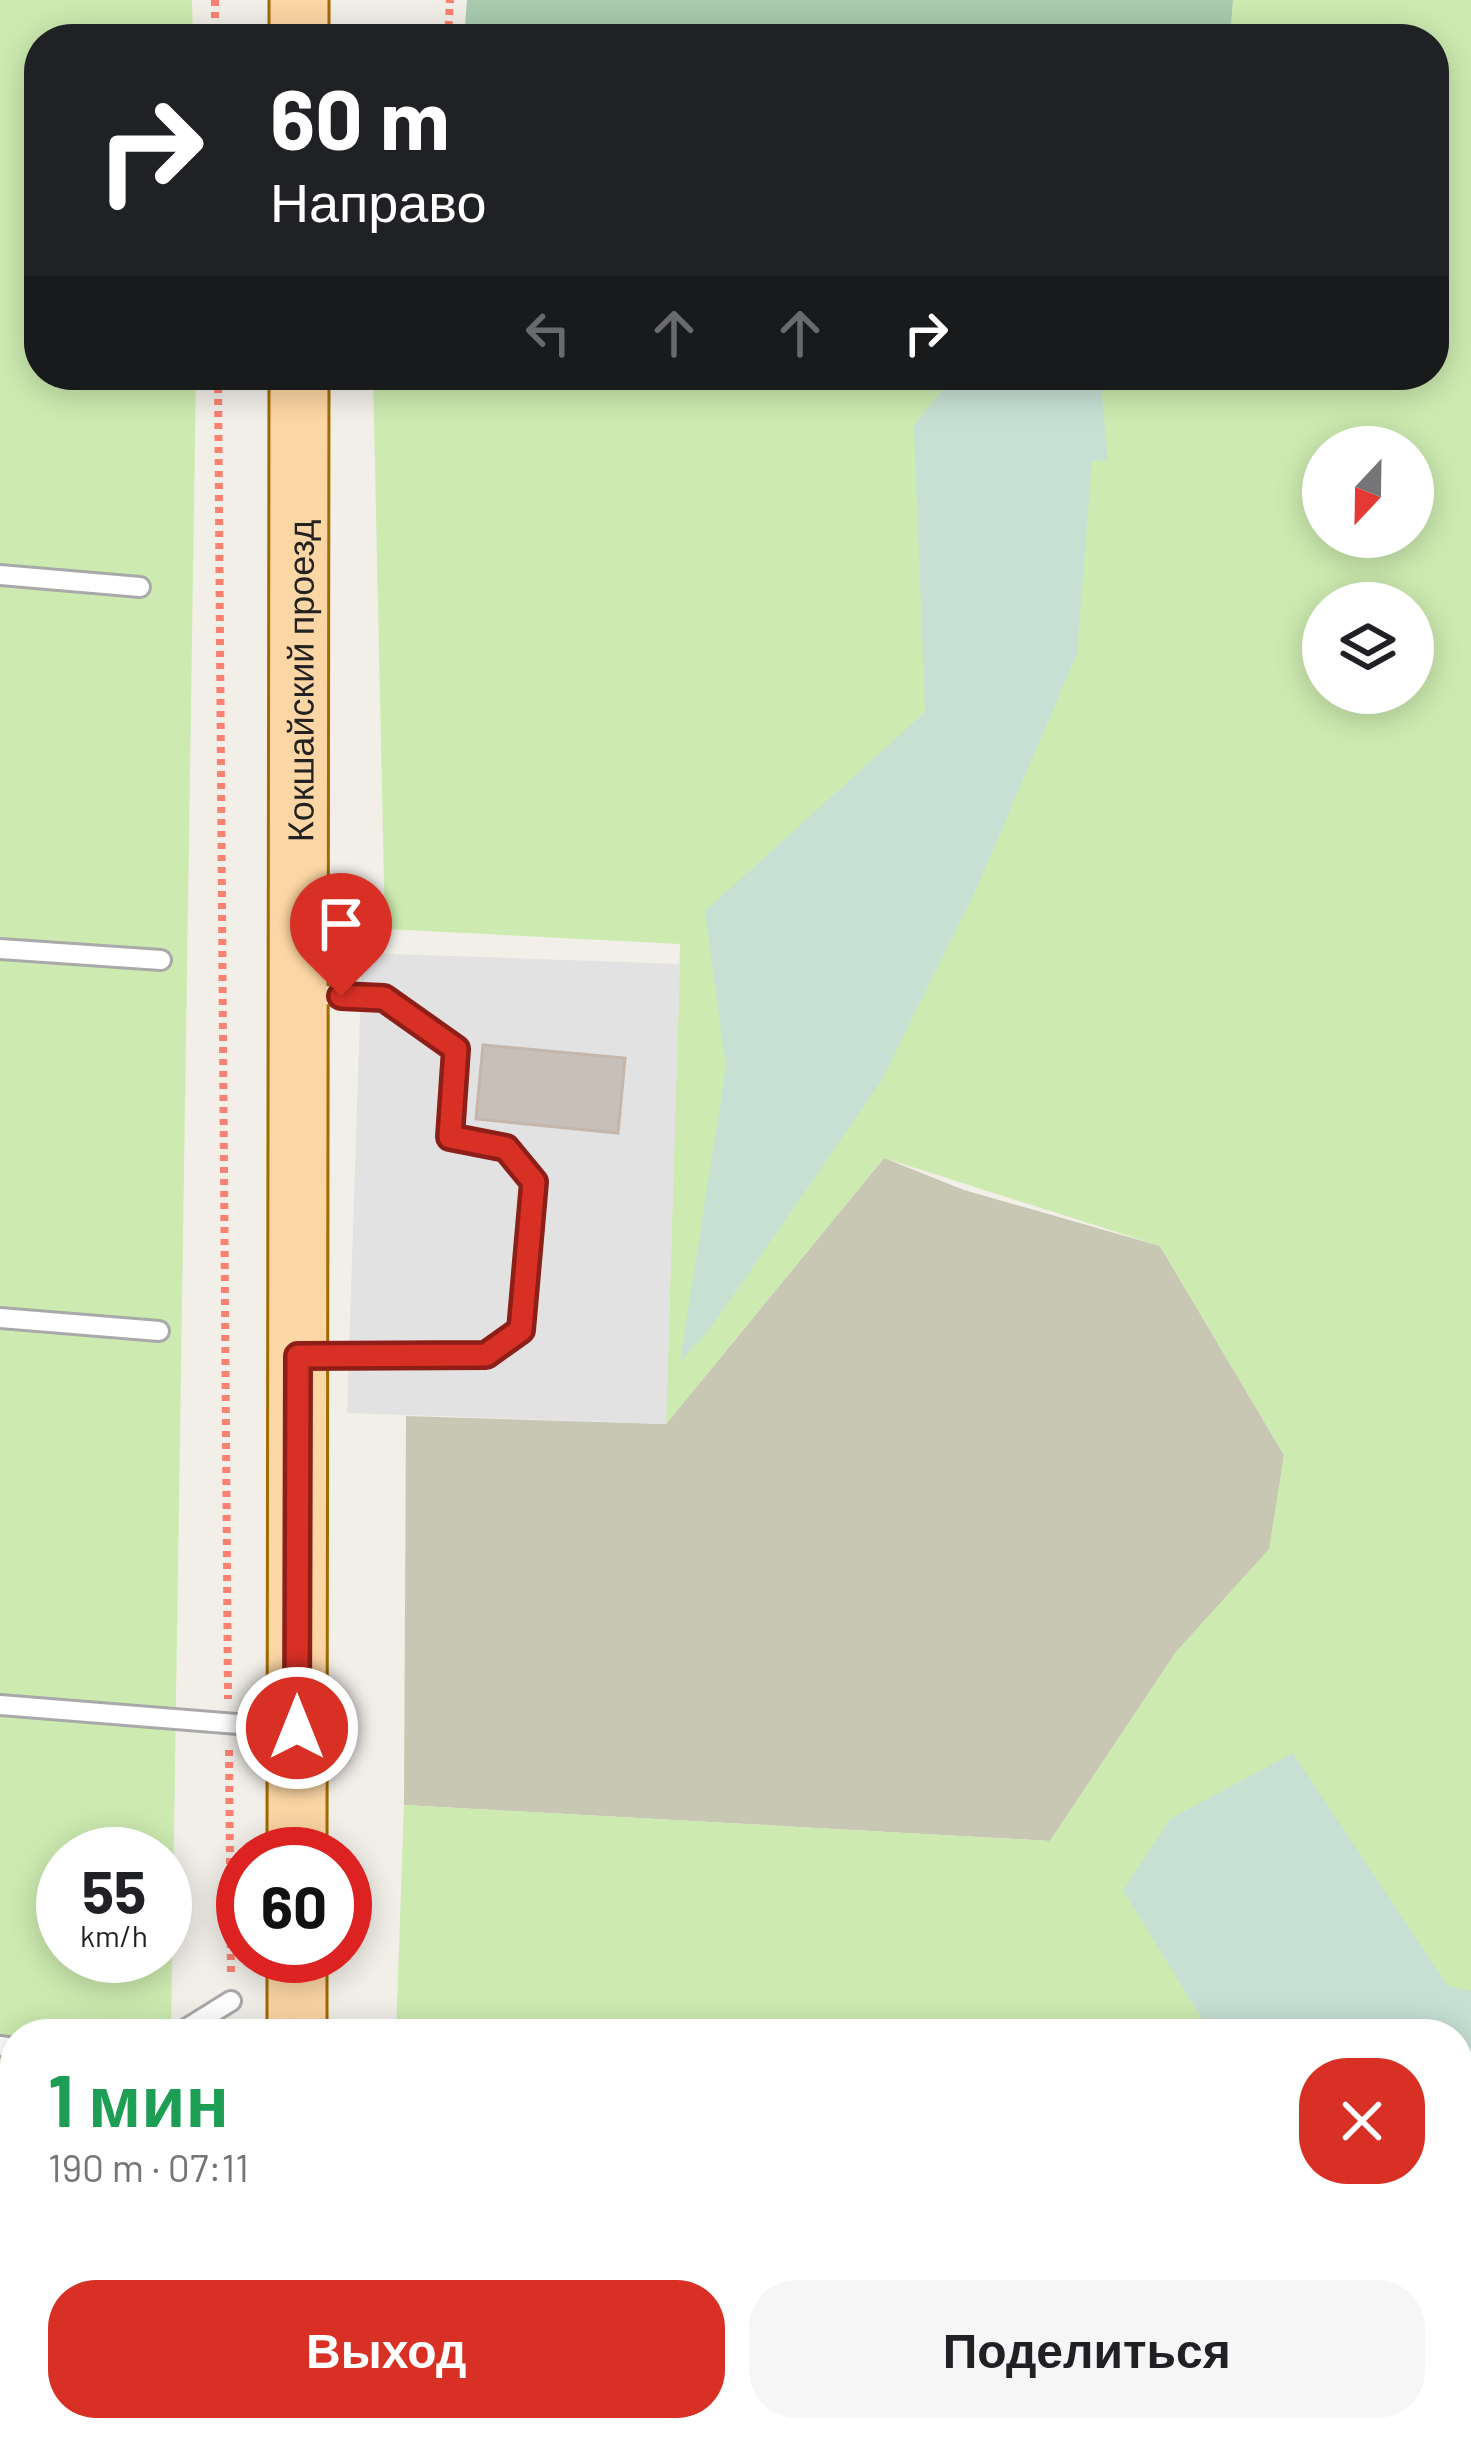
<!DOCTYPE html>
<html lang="ru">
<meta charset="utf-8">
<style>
body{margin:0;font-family:Barlow,sans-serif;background:#f6f6f6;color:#202124;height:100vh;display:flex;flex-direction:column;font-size:45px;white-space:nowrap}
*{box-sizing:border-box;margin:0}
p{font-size:39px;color:#757577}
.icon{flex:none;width:66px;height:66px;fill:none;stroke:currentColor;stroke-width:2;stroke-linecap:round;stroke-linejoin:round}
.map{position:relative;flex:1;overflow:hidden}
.details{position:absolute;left:0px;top:2019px;width:1473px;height:423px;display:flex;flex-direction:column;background:#fff;border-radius:48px 48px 0 0;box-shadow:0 6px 30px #0003}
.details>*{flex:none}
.top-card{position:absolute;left:24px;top:24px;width:1425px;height:366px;border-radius:48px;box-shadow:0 6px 30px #0003;background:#202124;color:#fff;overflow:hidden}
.needle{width:78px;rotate:202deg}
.fabs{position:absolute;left:1302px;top:426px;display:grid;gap:24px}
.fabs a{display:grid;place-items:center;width:132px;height:132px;border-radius:50%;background:#fff;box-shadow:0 6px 30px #0003;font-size:60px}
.speed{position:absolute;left:36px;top:1827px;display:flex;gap:24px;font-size:60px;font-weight:700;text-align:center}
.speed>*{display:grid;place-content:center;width:156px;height:156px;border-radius:50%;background:#fff;box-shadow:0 6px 30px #0003;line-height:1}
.speed small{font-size:30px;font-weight:400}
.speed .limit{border:18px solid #d22;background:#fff;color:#111}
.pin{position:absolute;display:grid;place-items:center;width:102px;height:102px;color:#fff;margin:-123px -51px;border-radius:50% 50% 50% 0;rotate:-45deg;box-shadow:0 0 12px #0007}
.pin .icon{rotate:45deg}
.me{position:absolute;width:132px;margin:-66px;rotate:0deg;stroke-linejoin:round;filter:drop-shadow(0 0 9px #0008)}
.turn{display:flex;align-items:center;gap:42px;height:252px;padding:0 48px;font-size:54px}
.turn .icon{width:156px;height:156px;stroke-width:2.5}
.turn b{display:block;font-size:84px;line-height:102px}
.lanes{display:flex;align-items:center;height:114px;padding:0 48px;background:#0003;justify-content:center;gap:60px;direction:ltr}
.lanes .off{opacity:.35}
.round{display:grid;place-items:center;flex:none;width:126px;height:126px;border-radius:48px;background:#f6f6f6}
.headline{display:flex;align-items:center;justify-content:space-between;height:204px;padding:0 48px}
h1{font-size:72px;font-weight:700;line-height:90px;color:#1e9e55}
.button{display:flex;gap:24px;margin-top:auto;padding:24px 48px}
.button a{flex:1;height:138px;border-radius:48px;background:#d93025;color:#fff;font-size:48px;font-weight:700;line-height:138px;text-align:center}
.button a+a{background:#f6f6f6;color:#202124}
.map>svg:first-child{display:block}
.residential{fill:#e0dfdf}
.construction{fill:#c7c7b4}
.grass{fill:#cdebb0;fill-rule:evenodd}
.wetland{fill:#c6e0d4}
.cemetery{fill:#aacbaf}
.parking{fill:#e2e2e2}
.building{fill:#c7bfb8;stroke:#c4b6ab;stroke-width:3}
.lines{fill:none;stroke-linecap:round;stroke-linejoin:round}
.service-casing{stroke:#a9a9a9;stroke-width:24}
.primary-casing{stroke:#a06b00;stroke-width:63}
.path{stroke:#fa8072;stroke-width:8;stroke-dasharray:6 6;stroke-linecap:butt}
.service{stroke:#fff;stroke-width:18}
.primary{stroke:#fcd6a4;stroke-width:57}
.route-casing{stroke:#8d1f18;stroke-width:30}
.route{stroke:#d93025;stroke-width:21}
.labels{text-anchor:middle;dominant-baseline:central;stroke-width:10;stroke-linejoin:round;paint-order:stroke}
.street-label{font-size:36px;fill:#222;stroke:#fff}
</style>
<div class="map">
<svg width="1471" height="2440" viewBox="0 0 1471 2440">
<rect width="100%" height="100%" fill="#f2efe9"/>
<path class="residential" d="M397,2427H875L873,2440H398Z"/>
<path class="construction" d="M884,1158L964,1190L1160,1246L1284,1455L1270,1549L1176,1652L1050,1841L404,1805L406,1416L666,1424Z"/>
<path class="grass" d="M0,0H192L193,39H39V375H196L171,2034H15V2427H166V2440H0ZM63,1854H165V1956H63Z
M1233,0H1471V2440H873L875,2427H1458V2034H396L404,1805L1050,1841L1176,1652L1269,1549L1284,1455L1160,1246L884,1158L666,1424L680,944L385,929L373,375H1434V39H1230ZM1323,447H1413V537H1323ZM1323,603H1413V693H1323Z"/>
<path class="wetland" d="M955,375H1100L1108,460L1092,461L1077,654L974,894L880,1083L712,1326L680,1362L726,1067L705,911L925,712L914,425Z
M1293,1753L1448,1986L1471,1991V2440H980L1007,2427H1458V2034H1211L1123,1890L1170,1819Z"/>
<path class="cemetery" d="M467,0H1233L1230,39H464Z"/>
<path class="parking" d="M362,953L680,964L666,1424L347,1413Z"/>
<path class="building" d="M483,1045L625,1058L618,1133L476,1119Z
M497,2427H580V2440H497Z"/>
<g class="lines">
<defs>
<path id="service" d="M0,575L140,587
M0,949L161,960
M0,1318L159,1331
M302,1356L486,1355L522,1330L534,1182L506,1148L450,1137L456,1049L384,998L303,994
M0,1705L288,1728
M178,2034L231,2001
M0,2046L15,2048
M0,2283H15"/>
<g id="primary">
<path d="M299,0V39"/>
<path id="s1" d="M297,1854L299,375"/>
<path d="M297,2034V1956"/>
<path d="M301,2427V2440"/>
</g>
</defs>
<use href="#service" class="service-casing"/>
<use href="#primary" class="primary-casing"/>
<path class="path" d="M215,0V39
M448,39L450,0
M218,375L228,1699
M229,1750L231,1975
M233,2427V2440"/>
<use href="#service" class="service"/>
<use href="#primary" class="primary"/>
</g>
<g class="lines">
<defs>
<path id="route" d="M297,1728L298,1356L486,1355L521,1330L534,1182L506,1148L450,1137L456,1049L384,998L341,996"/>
</defs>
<use href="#route" class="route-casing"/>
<use href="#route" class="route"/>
</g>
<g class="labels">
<g class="street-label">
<text stroke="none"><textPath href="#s1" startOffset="1173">Кокшайский проезд</textPath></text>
</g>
</g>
</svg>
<div class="fabs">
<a><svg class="needle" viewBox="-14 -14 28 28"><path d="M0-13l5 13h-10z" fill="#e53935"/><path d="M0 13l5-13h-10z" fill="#757577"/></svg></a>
<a><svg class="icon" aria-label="layers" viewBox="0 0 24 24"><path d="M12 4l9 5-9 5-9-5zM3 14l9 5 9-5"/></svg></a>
</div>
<div class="speed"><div>55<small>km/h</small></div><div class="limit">60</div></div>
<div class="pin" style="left:341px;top:996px;background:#d93025"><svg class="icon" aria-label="arrive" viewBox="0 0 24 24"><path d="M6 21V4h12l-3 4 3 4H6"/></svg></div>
<svg class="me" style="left:297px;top:1728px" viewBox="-20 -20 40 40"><circle r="17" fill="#d93025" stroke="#fff" stroke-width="3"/><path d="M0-11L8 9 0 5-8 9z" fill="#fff"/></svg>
<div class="top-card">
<div class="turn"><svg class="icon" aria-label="right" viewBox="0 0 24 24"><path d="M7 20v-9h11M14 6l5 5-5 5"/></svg><div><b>60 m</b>Направо</div></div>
<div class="lanes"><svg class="icon off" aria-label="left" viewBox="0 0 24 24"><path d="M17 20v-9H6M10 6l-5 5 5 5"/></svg><svg class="icon off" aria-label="ahead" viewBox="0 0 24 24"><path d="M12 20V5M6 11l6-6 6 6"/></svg><svg class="icon off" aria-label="ahead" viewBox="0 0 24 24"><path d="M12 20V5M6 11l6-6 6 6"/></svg><svg class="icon" aria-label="right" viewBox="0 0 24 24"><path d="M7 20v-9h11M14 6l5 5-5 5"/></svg></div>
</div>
<section class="details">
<div class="headline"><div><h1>1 мин</h1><p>190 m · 07:11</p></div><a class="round" style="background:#d93025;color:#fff"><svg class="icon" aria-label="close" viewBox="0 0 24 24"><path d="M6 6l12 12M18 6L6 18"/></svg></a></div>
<div class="button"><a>Выход</a><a>Поделиться</a></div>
</section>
</div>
